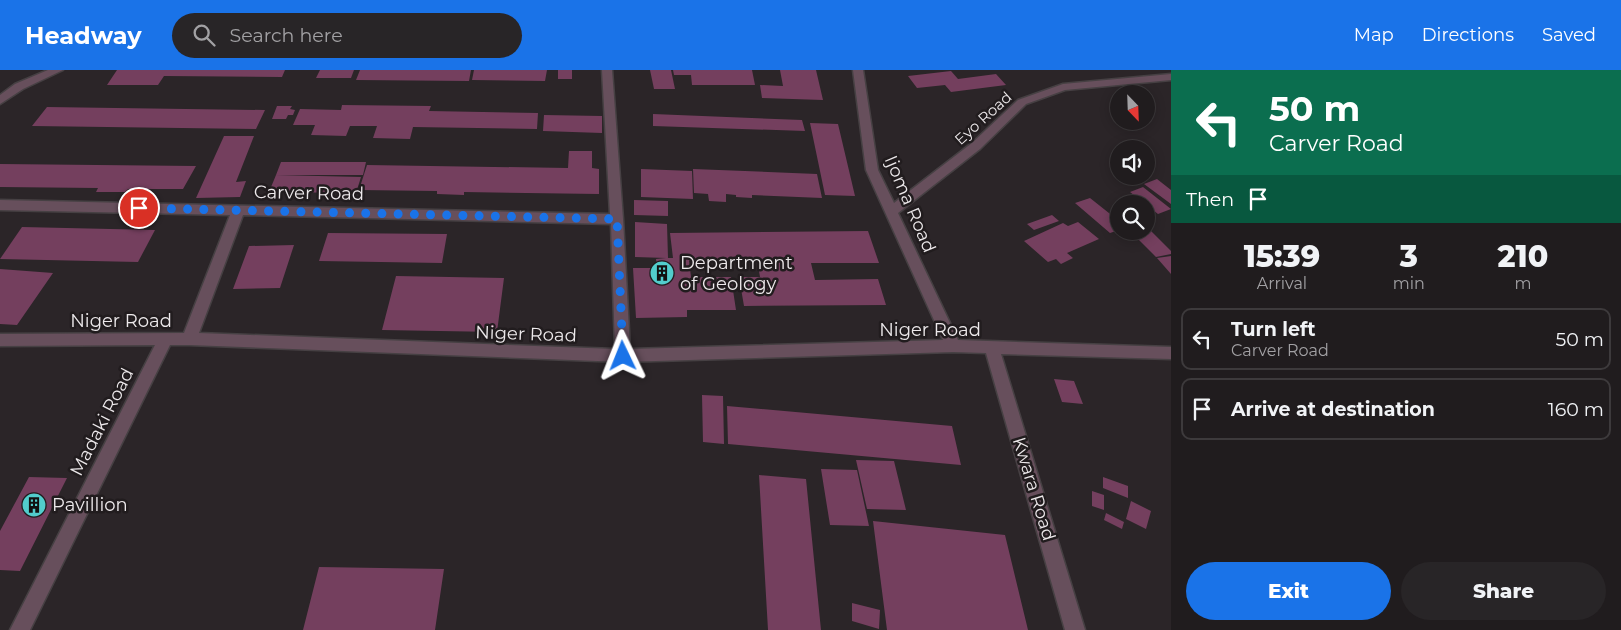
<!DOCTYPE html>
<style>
body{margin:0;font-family:Montserrat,sans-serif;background:#282527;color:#f1f3f6;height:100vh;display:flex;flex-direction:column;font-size:19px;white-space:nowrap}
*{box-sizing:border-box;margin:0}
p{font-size:16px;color:#a2a1a4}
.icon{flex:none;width:28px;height:28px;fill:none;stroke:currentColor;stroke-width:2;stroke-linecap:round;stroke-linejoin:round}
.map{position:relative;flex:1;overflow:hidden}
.details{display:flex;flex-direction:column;background:#201c1e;width:450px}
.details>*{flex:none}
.top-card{background:#0b6e4f;color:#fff;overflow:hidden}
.needle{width:32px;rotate:157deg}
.tools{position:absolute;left:1110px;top:15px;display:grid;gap:10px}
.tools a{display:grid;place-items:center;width:45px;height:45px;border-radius:50%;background:#201c1e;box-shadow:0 2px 12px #0003,0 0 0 1px #3d3a3c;font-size:25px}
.pin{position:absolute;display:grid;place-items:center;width:42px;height:42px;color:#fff;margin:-21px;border:2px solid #fff;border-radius:50%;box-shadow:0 1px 5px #0007}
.me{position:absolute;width:55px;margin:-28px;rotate:358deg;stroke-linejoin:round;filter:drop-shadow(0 0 4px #0008)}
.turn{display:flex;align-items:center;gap:18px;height:105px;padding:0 15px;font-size:22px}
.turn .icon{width:65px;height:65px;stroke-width:2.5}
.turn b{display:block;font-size:35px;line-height:42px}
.then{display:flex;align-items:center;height:48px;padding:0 15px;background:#0003;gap:10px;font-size:19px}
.eta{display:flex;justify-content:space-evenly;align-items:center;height:85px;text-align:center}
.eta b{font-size:30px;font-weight:800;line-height:35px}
.action{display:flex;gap:10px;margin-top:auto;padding:10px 15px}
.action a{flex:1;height:58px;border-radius:30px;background:#1a73e8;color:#fff;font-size:20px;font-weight:800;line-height:58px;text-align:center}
.action a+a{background:#282527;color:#f1f3f6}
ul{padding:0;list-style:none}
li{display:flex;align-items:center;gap:15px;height:62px;margin:0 10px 8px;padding:0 5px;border:2px solid #3d3a3c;border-radius:10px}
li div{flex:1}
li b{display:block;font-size:19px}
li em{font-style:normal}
header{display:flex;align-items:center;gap:30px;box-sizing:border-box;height:70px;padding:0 25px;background:#1a73e8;color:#fff}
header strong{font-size:24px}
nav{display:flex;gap:28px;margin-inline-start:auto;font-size:18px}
.search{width:350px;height:45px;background:#282527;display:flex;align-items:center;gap:12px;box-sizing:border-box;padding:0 18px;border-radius:28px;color:#a2a1a4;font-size:19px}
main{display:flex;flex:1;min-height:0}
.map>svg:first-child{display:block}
.building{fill:#743f5e}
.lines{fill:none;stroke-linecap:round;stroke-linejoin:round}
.minor-casing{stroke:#464043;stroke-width:3}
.minor{fill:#674f5c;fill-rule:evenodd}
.route{stroke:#1a73e8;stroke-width:9;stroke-dasharray:0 16.2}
.labels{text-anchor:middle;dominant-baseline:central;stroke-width:5;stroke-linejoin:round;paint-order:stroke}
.far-street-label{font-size:15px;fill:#ede9eb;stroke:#211c1e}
.street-label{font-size:18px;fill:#ede9eb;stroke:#211c1e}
.poi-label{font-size:18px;fill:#ede9eb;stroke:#211c1e;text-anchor:start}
</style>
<header>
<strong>Headway</strong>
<div class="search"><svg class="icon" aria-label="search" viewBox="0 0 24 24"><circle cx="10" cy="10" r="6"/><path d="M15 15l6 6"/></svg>Search here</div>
<nav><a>Map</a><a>Directions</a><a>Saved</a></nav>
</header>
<main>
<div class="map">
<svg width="1171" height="560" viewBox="0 0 1171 560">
<rect width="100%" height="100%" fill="#2b2528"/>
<path class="building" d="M117,0H285L282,7L164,6L158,15H107Z
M320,0H354L351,8H316Z
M360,0H471L469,11L356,10Z
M474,0H547L545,11L472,10Z
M558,0H572V9H558Z
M650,0H671L675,19H654Z
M673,0H752L755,15H692L691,5H674Z
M780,0H816L823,30L762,28L760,15L783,16Z
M951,1L958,9L996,4L1006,15L951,22L945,15L917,18L908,6Z
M342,35L431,36L429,41L538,43L537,59L413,57L410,69L373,68L377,56H350L346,66L311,65L315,55H293L300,39L341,40Z
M277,36H292L290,39L295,40L293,45H288L286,49H272Z
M47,37L265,40L256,59L32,56Z
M653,44L802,50L805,61L653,56Z
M544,45L602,46V63L543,61Z
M810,53L838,54L855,126L825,125Z
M224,66H254L236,112L246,111L240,127L196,128Z
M569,81H592V98L599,99V124L464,122V125L437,124V121L359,120L367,95L568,98Z
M281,92H366L363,105H276Z
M0,94L196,96L183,119H128L125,122H96L98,118L0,117Z
M641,99L692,101L693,129L641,127Z
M693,99L817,104L822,128L752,125V128L736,127V125L726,124V132L709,131L708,124L694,123Z
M276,105L361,107L356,123L269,122Z
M1157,109L1171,120V134L1144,114Z
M1143,117L1171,139L1158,144L1130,122Z
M1090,128L1119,151V160L1110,163L1075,133Z
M634,130L668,131V146L634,145Z
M1052,145L1059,151L1034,160L1027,154Z
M635,152L667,154L668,188H673L670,163L868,161L879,193H811L815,210L878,209L886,235L744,236L739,207H760L757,190L689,191L691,207H731L736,240H687V247L636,248L633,198H657L656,189L666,188L635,187Z
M1078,152L1099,169L1067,183L1073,188L1061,194L1056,189L1048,192L1024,171L1063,153L1068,156Z
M1146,156L1171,181V184L1156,187L1130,161H1146Z
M22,157L155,160L138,192L0,189Z
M328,163L447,164L442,193L319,191Z
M294,175L280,218L233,219L249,176Z
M1171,186V204L1157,188Z
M0,199L53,203L17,255L0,254Z
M396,206L504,208L497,262L382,260Z
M1054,309L1074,311L1083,334L1062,332Z
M702,325L723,326L724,374L703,372Z
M727,336L952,356L961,395L728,374Z
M856,390L894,391L906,440L867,439Z
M821,399L857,400L869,456L830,455Z
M759,405L806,409L821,560H768Z
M29,407L67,408L20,501L0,500V461Z
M1103,407L1128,416V428L1103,418Z
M1092,421L1104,425V440L1092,436Z
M1131,431L1151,441L1146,459L1126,449Z
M1106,443L1124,452L1122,459L1104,450Z
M873,451L1005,465L1028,560H887Z
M319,497L444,499L435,560H303Z
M852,533L880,540L879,559L852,551Z"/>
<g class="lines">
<defs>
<path id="minor" d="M48,0H63L23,19L0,34V25L15,14Z
M602,0H612L623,149L630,279L943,270L866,100L853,0H863L878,100L894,133L972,73L1018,30L1063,14L1171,4V10L1065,20L1026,34L980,79L898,143L958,270L1171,277V289L1001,284L1085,560H1065L986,283L953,282L623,292L189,275H170L30,560H10L155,275L0,276V264L184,263L230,145L0,140V130L610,144ZM243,145L611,154L615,279L199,263Z"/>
</defs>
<use href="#minor" class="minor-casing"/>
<use href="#minor" class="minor"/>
</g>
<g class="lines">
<path class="route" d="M139,138L617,149L623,286"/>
</g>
<defs>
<symbol id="building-disc" viewBox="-11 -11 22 22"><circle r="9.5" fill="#52cdcd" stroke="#211c1e"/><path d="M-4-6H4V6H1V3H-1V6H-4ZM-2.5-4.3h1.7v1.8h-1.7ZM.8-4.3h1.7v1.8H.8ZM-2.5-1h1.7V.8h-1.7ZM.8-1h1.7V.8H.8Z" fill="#111"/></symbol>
</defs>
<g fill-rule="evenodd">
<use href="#building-disc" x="648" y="189" width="28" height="28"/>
<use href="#building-disc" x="20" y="421" width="28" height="28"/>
</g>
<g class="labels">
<g class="far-street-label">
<text transform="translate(983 48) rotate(-42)">Eyo Road</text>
</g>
<g class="street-label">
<text transform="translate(309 123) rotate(1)">Carver Road</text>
<text transform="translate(910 134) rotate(67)">Ijoma Road</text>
<text x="121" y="251">Niger Road</text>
<text x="930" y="260">Niger Road</text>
<text transform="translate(526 264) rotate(2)">Niger Road</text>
<text transform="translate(102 352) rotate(-63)">Madaki Road</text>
<text transform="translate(1034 419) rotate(73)">Kwara Road</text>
</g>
<g class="poi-label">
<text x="680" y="193">Department<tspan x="680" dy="21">of Geology</tspan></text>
<text x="52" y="435">Pavillion</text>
</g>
</g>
</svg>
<div class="tools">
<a><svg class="needle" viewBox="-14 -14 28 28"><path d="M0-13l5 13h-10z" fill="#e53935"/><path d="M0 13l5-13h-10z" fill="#a2a1a4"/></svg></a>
<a><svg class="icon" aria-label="sound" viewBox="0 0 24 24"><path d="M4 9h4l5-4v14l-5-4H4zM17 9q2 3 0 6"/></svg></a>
<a><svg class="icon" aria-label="search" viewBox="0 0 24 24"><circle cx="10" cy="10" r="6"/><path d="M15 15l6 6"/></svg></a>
</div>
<div class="pin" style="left:139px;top:138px;background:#d93025"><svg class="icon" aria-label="arrive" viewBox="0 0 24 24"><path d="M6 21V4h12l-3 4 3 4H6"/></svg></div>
<svg class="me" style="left:623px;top:286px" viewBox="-20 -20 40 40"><path d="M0-17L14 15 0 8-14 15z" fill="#1a73e8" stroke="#fff" stroke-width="4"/></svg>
</div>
<section class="details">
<div class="top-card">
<div class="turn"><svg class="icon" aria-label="left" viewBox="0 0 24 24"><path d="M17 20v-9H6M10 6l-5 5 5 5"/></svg><div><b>50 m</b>Carver Road</div></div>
<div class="then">Then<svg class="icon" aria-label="arrive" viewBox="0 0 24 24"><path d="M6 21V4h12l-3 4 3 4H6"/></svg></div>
</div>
<div class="eta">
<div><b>15:39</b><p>Arrival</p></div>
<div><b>3</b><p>min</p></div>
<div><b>210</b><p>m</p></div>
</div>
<ul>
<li><svg class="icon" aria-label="left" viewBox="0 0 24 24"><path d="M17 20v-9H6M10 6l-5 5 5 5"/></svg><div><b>Turn left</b><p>Carver Road</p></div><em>50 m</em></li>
<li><svg class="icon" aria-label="arrive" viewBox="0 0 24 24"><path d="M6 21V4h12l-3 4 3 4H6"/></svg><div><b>Arrive at destination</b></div><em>160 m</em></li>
</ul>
<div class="action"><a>Exit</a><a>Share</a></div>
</section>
</main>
